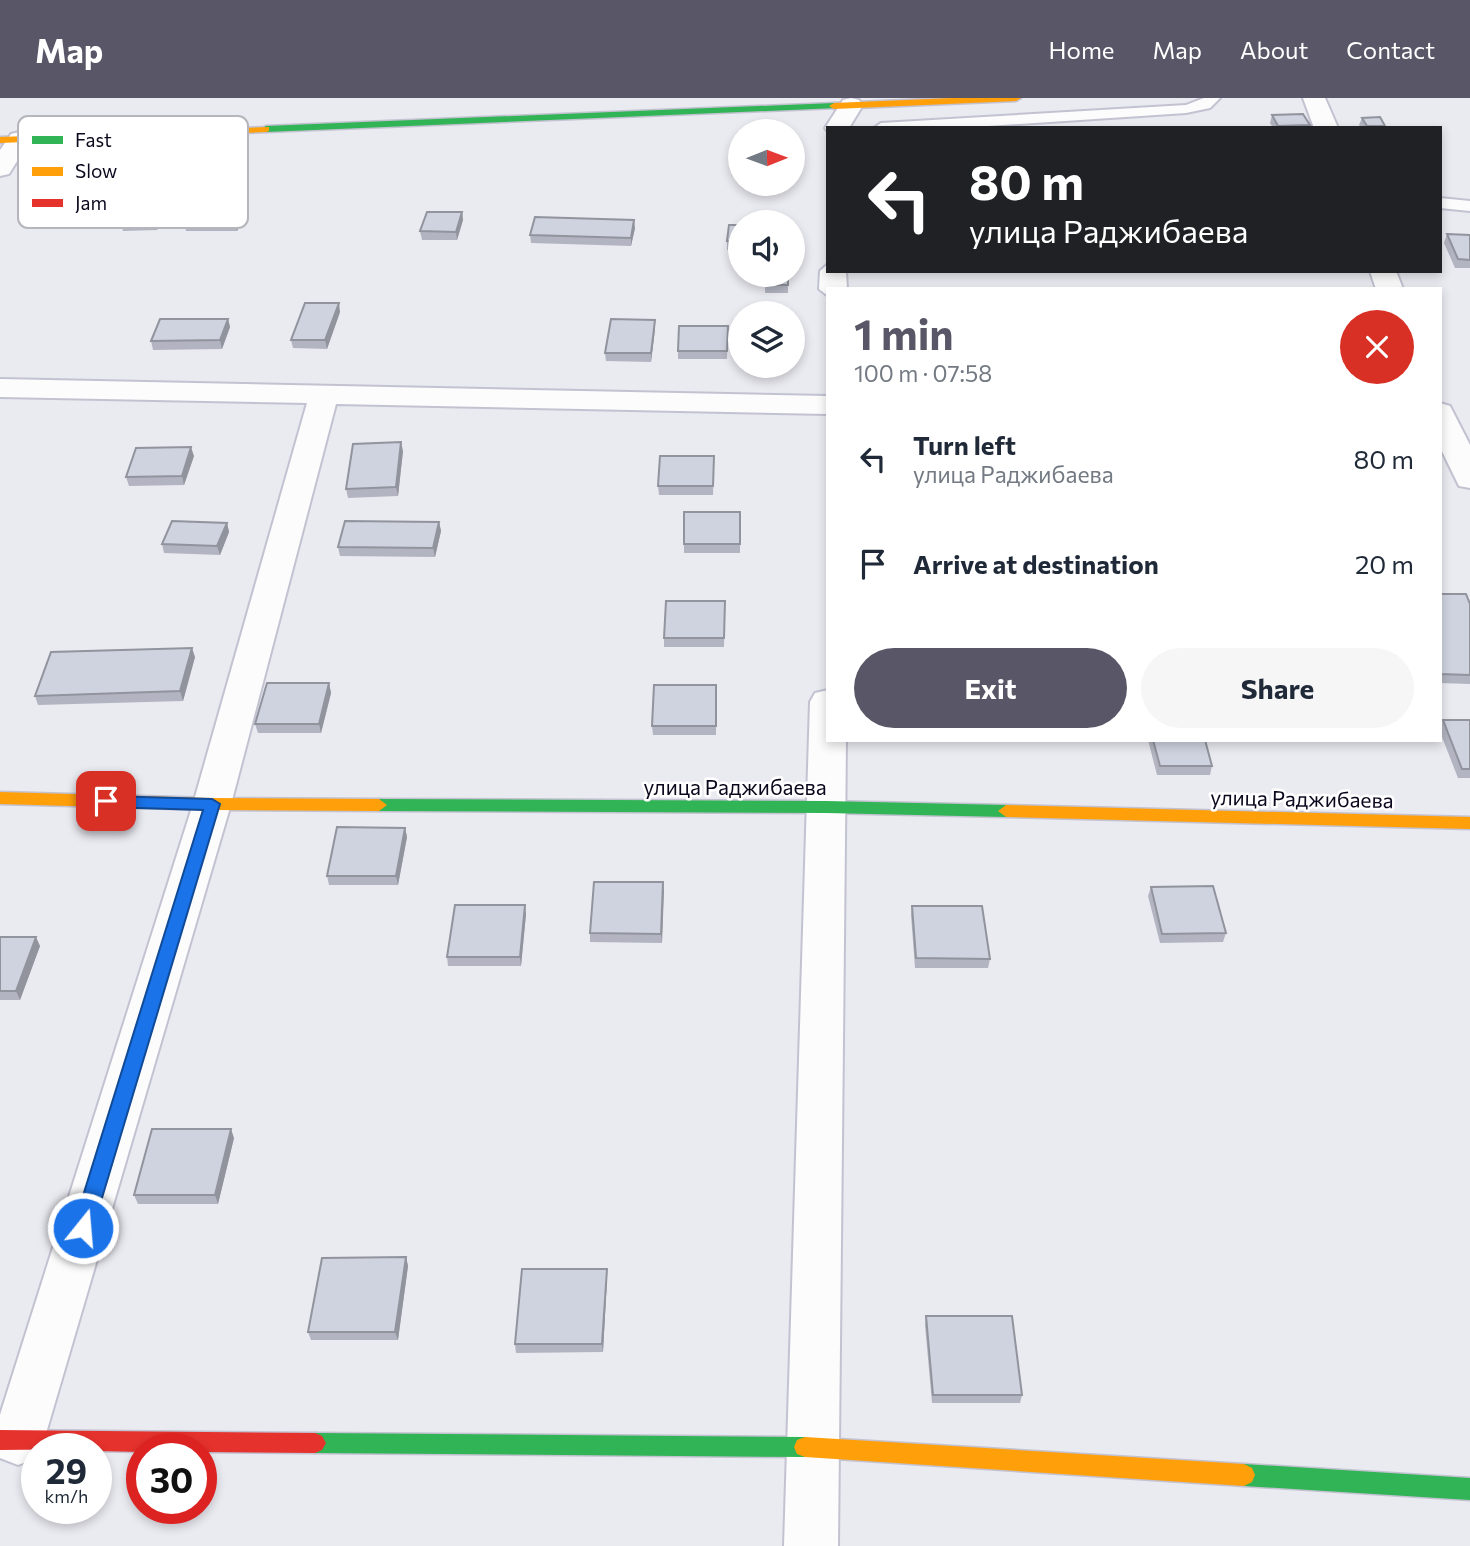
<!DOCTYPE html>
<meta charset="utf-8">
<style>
body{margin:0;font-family:Commissioner,sans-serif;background:#f6f6f7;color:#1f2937;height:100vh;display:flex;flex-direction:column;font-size:26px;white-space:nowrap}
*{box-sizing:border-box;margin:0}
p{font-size:23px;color:#747a83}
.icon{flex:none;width:38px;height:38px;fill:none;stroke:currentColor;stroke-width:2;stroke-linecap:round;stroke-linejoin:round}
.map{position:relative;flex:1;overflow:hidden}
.drawer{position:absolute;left:826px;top:189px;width:616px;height:455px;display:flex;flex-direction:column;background:#fff;border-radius:0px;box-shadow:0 4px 10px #0003}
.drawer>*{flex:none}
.guide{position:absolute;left:826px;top:28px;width:616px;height:147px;border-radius:0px;box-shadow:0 4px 10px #0003;background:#202124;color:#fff;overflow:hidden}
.needle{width:46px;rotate:89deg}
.buttons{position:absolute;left:728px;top:21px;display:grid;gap:14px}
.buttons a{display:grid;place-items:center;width:77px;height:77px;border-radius:50%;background:#fff;box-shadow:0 4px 10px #0003;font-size:35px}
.speed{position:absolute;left:21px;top:1335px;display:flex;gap:14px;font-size:35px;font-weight:700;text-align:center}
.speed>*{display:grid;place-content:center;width:91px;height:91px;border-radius:50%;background:#fff;box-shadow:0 4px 10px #0003;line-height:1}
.speed small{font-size:18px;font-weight:400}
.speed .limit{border:10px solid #d22;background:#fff;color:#111}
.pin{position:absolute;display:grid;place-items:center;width:60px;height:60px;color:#fff;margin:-30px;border-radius:14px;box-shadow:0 4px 10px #0006}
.me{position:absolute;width:77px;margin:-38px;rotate:17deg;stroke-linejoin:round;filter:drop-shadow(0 0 5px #0008)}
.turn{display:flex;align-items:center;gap:24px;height:147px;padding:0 28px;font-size:32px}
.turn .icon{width:91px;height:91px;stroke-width:2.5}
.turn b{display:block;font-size:49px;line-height:60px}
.round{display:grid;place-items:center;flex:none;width:74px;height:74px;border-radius:37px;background:#f6f6f7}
.overview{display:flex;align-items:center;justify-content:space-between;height:119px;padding:0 28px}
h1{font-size:42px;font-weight:700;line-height:52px;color:#595767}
.button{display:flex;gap:14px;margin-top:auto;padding:14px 28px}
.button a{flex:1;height:80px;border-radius:42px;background:#595767;color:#fff;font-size:28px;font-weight:700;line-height:80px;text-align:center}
.button a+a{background:#f6f6f7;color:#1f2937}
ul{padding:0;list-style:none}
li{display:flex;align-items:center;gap:21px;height:105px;padding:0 28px}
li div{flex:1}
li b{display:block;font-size:26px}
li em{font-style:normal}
header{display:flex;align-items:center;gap:42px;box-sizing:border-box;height:98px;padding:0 35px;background:#595767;color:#fff}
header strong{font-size:33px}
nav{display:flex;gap:38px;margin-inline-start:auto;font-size:24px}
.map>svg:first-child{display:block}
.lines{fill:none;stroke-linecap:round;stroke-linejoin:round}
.lane-casing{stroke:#c3c2d1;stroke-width:4}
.street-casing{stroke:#c3c2d1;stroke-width:4}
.fast-casing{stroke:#c3c2d1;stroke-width:3}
.slow-casing{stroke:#c3c2d1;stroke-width:3}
.jam-casing{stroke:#c3c2d1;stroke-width:3}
.lane{fill:#fcfcfd;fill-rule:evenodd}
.street{fill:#fcfcfd;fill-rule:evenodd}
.fast{fill:#30b455;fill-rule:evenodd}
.slow{fill:#ff9f0a;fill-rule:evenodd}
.jam{fill:#e5322d;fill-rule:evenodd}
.wall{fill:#b2b5c1}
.shaded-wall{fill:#91949d}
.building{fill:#cfd3e0;stroke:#91949d;stroke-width:2}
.route{fill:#1a73e8;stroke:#114b97;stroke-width:2}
.labels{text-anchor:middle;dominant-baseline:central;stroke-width:5;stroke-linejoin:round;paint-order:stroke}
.street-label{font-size:21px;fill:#0b081d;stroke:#fff}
.key{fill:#fff;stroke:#b6b5bb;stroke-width:2}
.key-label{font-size:19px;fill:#0b081d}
</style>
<header>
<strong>Map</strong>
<nav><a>Home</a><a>Map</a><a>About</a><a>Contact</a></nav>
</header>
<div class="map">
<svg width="1470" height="1448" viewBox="0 0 1470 1448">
<rect width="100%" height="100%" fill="#eaeaf1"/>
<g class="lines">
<defs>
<path id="lane" d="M1204,0H1220L1210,10L1186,15L957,30H874L881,25L1186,7Z
M1440,100L1470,103V113L1440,110Z"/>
<path id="street" d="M851,0L859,2L863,7L849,30H828V34L825,30L843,2Z
M1303,0H1325L1338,30H1314Z
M19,34L27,36L31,41L9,76L0,78V52L11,36Z
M828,166V173H846L847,191H828V198L819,191L820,173Z
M1370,173H1396L1403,191H1376Z
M0,281L828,298V316L336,306L231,706L44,1342L40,1351H37L36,1360L18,1367L0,1360V1317L193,706L307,305L0,299Z
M1440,305L1450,308L1470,347V390L1459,388L1440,349Z
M828,592V642H846L838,1448H784L810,604L815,595Z"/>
<path id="fast" d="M834,5L839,8L837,10L266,34L261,31L266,28Z
M379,701L826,703L1006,707L1014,713L1006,719L826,715L379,713L371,707Z
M315,1335L805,1339L813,1342L816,1349L813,1356L805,1359L315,1355L308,1352L304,1345L308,1338Z
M1244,1366L1470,1380V1402L1244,1388L1236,1384L1233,1377L1236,1370Z"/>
<path id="slow" d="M952,0H1021L1016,3L834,11L829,8L834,5Z
M269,29V33L266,34L0,45V39Z
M0,694L212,700L379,701L387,707L379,713L212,712L0,706Z
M1006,707L1470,719V731L1006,719L998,713Z
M805,1339L1244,1366L1252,1370L1255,1377L1252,1384L1244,1388L805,1359L797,1356L794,1349L797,1342Z"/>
<path id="jam" d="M0,1332L315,1335L322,1338L326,1345L322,1352L315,1355L201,1354V1351H142V1354L96,1353V1351L0,1352Z"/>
</defs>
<use href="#lane" class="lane-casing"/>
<use href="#street" class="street-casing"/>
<use href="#fast" class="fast-casing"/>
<use href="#slow" class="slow-casing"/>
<use href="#jam" class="jam-casing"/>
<use href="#lane" class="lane"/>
<use href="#street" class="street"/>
<use href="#fast" class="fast"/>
<use href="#slow" class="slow"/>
<use href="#jam" class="jam"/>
</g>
<path class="wall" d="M1272,17L1310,27L1309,30H1273L1270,25Z
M1362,20L1385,28V30H1361L1359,27Z
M462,114L463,122L457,142H422L420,133Z
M163,115L157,132L123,133L121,125Z
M244,120L237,133H186L184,125Z
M740,127V152H727V143Z
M635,130L631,148L531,145L530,137Z
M1447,136L1470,137V170H1455L1444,145Z
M765,177H788V195H765Z
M340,214L327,251L293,250L291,242Z
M228,221L230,229L222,251L153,252L151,243Z
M655,222V231L651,264L606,263L605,255Z
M728,228L727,261H678V253Z
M403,353L398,398L348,400L346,391Z
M194,358L184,387L129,388L126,379Z
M714,358L713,397H659L658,388Z
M740,414V455H684V446Z
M439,424L441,433L435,459L340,458L338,449Z
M227,425L229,434L220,457L164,455L162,446Z
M1440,496L1470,506V586L1440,585Z
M725,503L724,549H664V540Z
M195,559L183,603L38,607L35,598Z
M329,585L331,595L321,635H258L255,626Z
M716,587V637H653L652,628Z
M1443,622H1470V680H1458L1440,634V628Z
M1148,642H1205L1212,668L1210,677H1157Z
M405,730L407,739L398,787H329L327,778Z
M663,784L662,845L590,844V835Z
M1151,789L1226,835L1223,844L1160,845L1148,798Z
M912,808L990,861L988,870H915L911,817Z
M526,816L521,868H448L447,859Z
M0,839L40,848L20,902H0Z
M234,1040L218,1106H138L134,1097Z
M406,1159L408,1168L398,1242H311L308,1234Z
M607,1171V1180L603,1254L516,1255L515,1246Z
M926,1218L1022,1297L1020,1305H932L925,1227Z"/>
<path class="shaded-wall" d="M161,107L163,115L157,132L155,124Z
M242,111L244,120L237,133L235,125Z
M462,114L463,122L457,142L456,134Z
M634,122L635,130L631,148V140Z
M339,205L340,214L327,251L325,242Z
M228,221L230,229L222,251L220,242Z
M655,222V231L651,264V255Z
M401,344L403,353L398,398L396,389Z
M191,349L194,358L184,387L182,378Z
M439,424L441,433L435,459L433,450Z
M227,425L229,434L220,457L217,448Z
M192,550L195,559L183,603L180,593Z
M329,585L331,595L321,635L319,626Z
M405,730L407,739L398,787L396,778Z
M663,784L664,793L662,845L661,836Z
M525,807L526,816L521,868L520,859Z
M36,839L40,848L20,902L16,893Z
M231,1031L234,1040L218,1106L215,1097Z
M406,1159L408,1168L398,1242L395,1234Z
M607,1171V1180L603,1254L602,1246Z"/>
<path class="building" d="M1303,16L1310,27L1278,28L1272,17Z
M1380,19L1385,28H1367L1362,20Z
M427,114H462L456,134L420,133Z
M535,119L634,122L631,140L530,137Z
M729,127H740V144L727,143Z
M1447,136L1470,137V162L1458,161Z
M765,177H788V187H765Z
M305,205H339L325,242H291Z
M160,221H228L220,242L151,243Z
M611,221L655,222L651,255H605Z
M679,228H728L727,253H678Z
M401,344L396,389L346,391L353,346Z
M191,349L182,378L126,379L136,350Z
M660,358H714L713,388H658Z
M684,414H740V446H684Z
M172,423L227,425L217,448L162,446Z
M345,423L439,424L433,450L338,449Z
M1440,496H1466L1470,506V577L1440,576Z
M666,503H725L724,540H664Z
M192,550L180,593L35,598L51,554Z
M267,585H329L319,626H255Z
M654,587H716V628H652Z
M1443,622H1470V671H1462Z
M1153,642H1205L1212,668H1160Z
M337,729L405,730L396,778H327Z
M594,784H663L661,836L590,835Z
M1213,788L1226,835L1162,836L1151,789Z
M455,807H525L520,859H447Z
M912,808H982L990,861L916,860Z
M0,839H36L16,893H0Z
M152,1031H231L215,1097H134Z
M406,1159L395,1234H308L322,1160Z
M522,1171H607L602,1246H515Z
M926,1218H1012L1022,1297H933Z"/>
<path class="route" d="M106,698L212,701L220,706L93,1130L90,1136L83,1139L76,1136L73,1130L203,712L106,709L98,703Z"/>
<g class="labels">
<g class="street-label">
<text x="735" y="688">улица Раджибаева</text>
<text transform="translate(1302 700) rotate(1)">улица Раджибаева</text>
</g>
</g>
<rect x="18" y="18" width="230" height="112" rx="10" class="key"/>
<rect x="32" y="38" width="31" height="8" fill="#30b455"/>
<rect x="32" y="69" width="31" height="9" fill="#ff9f0a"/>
<rect x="32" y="101" width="31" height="8" fill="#e5322d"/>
<g class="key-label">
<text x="75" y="49">Fast</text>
<text x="75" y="80">Slow</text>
<text x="75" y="112">Jam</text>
</g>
</svg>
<div class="buttons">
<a><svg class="needle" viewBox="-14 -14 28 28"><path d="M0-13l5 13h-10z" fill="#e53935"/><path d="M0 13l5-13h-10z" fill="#747a83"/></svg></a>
<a><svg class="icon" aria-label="sound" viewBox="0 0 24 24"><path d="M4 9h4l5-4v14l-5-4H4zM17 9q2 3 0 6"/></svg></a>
<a><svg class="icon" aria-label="layers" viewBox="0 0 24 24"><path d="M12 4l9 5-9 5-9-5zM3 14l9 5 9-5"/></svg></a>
</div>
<div class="speed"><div>29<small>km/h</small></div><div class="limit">30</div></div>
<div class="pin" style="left:106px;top:703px;background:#d93025"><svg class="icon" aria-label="arrive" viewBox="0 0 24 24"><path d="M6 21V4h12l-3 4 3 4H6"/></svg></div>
<svg class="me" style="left:83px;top:1130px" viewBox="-20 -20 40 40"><circle r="17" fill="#1a73e8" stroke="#fff" stroke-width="3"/><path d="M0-11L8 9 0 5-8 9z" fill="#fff"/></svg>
<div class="guide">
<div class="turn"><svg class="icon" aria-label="left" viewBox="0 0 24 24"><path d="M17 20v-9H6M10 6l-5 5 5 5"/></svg><div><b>80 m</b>улица Раджибаева</div></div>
</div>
<section class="drawer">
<div class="overview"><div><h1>1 min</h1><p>100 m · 07:58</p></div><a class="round" style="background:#d93025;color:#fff"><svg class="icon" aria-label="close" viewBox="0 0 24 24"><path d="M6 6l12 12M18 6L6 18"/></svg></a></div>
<ul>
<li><svg class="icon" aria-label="left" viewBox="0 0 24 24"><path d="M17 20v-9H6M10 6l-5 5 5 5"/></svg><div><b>Turn left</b><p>улица Раджибаева</p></div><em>80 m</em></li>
<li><svg class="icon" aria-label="arrive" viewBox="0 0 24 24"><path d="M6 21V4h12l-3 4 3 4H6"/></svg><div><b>Arrive at destination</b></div><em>20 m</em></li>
</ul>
<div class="button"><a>Exit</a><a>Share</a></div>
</section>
</div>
